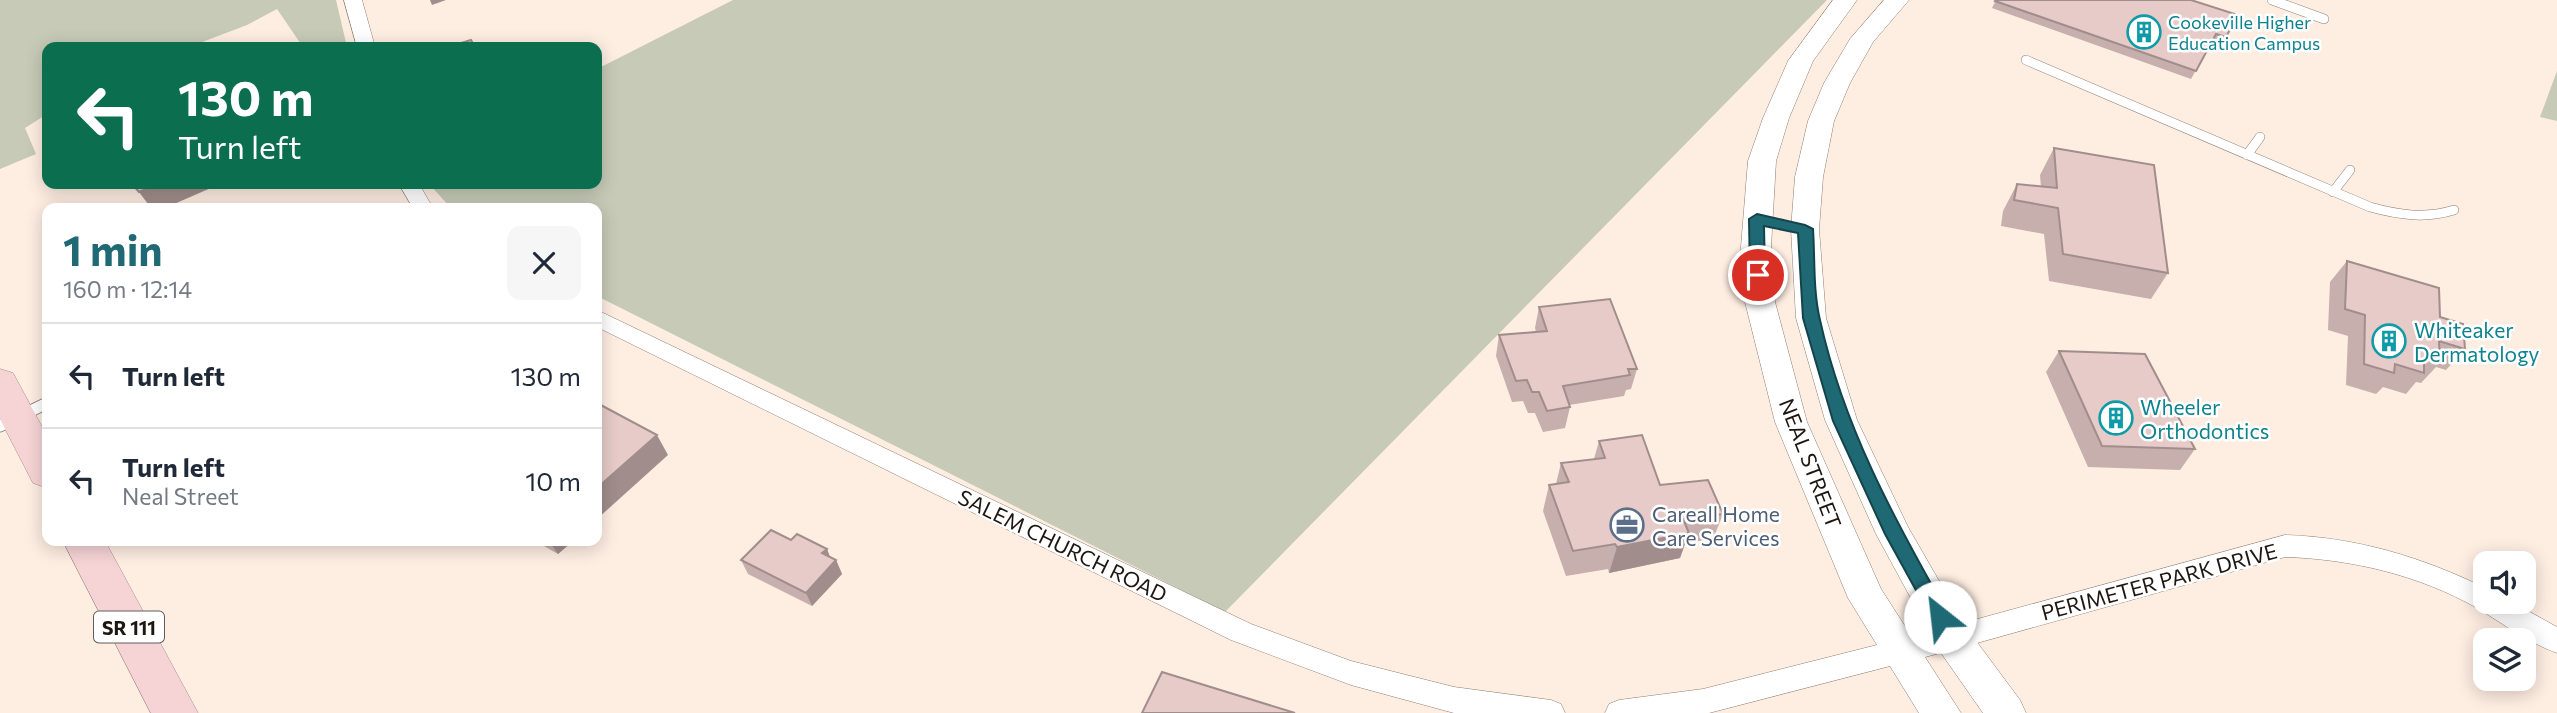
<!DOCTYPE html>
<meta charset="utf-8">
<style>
body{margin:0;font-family:Commissioner,sans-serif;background:#f6f6f7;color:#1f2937;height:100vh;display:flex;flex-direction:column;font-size:26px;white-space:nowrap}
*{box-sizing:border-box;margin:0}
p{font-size:23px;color:#747a83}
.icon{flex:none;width:38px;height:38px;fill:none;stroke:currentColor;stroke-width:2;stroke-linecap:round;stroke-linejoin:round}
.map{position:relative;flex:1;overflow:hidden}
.drawer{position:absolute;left:42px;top:203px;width:560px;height:343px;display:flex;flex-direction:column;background:#fff;border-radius:14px;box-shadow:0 4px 18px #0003}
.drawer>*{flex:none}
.guide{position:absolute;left:42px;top:42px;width:560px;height:147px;border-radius:14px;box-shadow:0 4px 18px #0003;background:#0b6e4f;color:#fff;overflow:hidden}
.buttons{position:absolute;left:2473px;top:551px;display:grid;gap:14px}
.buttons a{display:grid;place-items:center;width:63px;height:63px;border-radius:14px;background:#fff;box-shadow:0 4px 18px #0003;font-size:35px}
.pin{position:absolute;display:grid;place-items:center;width:60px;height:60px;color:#fff;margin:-30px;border:4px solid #fff;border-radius:50%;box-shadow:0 2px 7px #0007}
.me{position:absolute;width:77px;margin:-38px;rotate:331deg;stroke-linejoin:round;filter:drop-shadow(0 0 5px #0008)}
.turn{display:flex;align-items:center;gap:24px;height:147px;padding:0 21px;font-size:32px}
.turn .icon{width:91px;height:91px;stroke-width:2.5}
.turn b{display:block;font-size:49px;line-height:60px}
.round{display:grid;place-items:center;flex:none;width:74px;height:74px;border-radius:14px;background:#f6f6f7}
.overview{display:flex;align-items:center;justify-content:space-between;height:119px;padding:0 21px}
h1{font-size:42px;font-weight:700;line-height:52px;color:#1f6974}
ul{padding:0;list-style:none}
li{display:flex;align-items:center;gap:21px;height:105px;padding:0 21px;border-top:2px solid #e0e1e3}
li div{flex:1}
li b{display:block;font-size:26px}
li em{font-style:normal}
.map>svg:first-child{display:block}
.green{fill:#c6cab6}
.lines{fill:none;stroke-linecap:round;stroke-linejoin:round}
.service-far1-casing{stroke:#907e71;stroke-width:10}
.service-casing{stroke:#907e71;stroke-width:13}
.minor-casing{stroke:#907e71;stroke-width:1}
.secondary-casing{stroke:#907e71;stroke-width:1}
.trunk-casing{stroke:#a88b8b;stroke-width:1}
.service-far1{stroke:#fff;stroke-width:9}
.service{stroke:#fff;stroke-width:11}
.minor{fill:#fff;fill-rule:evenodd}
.secondary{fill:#fff;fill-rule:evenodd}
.trunk{fill:#f6d4d6;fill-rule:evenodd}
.wall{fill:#c6afac}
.shaded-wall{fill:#a18e8c}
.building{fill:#e6cbc8;stroke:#a18e8c;stroke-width:2}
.route{fill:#1f6974;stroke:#14444b;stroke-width:2}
.labels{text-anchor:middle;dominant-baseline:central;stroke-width:5;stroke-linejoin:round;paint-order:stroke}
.far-culture-label{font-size:18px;fill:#0d838f;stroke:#fff;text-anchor:start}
.shield{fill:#fff;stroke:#615c58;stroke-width:2}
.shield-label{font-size:19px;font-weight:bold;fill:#1d1611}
.culture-label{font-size:21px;fill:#0d838f;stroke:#fff;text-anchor:start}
.street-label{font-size:21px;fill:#1d1611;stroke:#fff}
.service-label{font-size:21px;fill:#4e5e75;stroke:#fff;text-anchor:start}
</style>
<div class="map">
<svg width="2557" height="713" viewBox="0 0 2557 713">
<rect width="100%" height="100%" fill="#feede1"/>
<path class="green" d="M0,0H336L347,47H303L277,9L247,25L189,47H47V114L25,128L36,154L0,169Z
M733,0H1827L1225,612L597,296V208H451L429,184H597V69Z
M2557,71V121L2540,117Z"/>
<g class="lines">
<defs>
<path id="service-far1" d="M2272,0L2324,19
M2026,60L2370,207C2399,215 2425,219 2454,210
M2247,155L2260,137
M2333,192L2350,170"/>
<path id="service" d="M0,426L47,403"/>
<path id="minor" d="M344,0H362L375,47H357Z
M399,184H419L433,208H413Z
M597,310L1251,624L1351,661L1454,687L1551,700L1561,704L1565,713H1454L1351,685L1231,640L597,327Z
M2285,535C2355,537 2422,557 2485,588V602H2512L2557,627V653C2529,643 2502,623 2477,608C2419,575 2351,559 2285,557L1952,650L1709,713H1605L1609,704L1619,700L1703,689L1952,626Z"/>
<path id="secondary" d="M1833,0H1857L1813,61L1789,118L1776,161L1771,247L1775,302L1807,422L1881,589L1961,713H1919L1848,598L1775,422L1745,302L1741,247L1748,161L1763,118L1788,61Z
M1884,0H1909L1873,42L1850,83L1834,121L1823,177L1819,229L1826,318L1857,420L1908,527L1965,626L2020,700L2026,713H1983L1939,650L1876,534L1825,420L1796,318L1791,229L1795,177L1808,121L1824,83L1850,39Z"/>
<path id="trunk" d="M0,369L13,373L47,436V488L33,483L0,419Z
M63,541H105L198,713H151Z"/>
</defs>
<use href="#service-far1" class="service-far1-casing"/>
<use href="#service" class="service-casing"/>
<use href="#minor" class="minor-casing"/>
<use href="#secondary" class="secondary-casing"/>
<use href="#trunk" class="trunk-casing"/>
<use href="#service-far1" class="service-far1"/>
<use href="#service" class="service"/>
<use href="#minor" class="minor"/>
<use href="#secondary" class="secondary"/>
<use href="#trunk" class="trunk"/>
</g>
<path class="wall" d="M1996,0L2238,15L2222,44L2212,41L2191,79L1992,8Z
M2054,148L2168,273L2151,299L2049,281L2044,234L2001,226L2003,211L2017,184L2041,187L2040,175Z
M2347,261L2440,317L2465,349L2446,370L2436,367L2421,383L2416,382L2406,394L2383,387L2376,394L2346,385L2348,336L2328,330L2330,282Z
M1539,307L1637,369L1631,389L1626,390L1624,396L1569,405L1570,407L1565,428L1543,432L1535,413H1528L1523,401L1512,402L1496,356L1499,335L1536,332L1535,328Z
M2059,351L2195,449L2180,470L2088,467L2046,372Z
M1599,441L1660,485L1723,514L1713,539L1685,543L1680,558L1609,573L1608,569L1566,576L1543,511L1549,485L1556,484L1561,463L1594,459Z
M791,540L827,549L830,557L836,560L842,574L812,606L748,574L741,560Z
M535,541H573L558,554Z"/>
<path class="shaded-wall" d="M430,0H446L432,5Z
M157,184H220L165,208H151L139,192Z
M657,435L668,455L597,519V488Z
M1689,533L1680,558L1609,573L1617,547Z
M549,541H573L558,554Z
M827,549L832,563L822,553Z
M836,560L842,574L812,606L806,593Z"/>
<path class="building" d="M1996,0H2191L2238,15L2226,37L2216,34L2196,71L1995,1Z
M471,40L475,47H448Z
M2054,148L2154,165L2168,273L2063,254L2058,208L2014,200L2017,184L2057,188Z
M132,184H157L139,192Z
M2347,261L2439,288L2440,317L2463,324L2465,349L2439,341L2440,363L2424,358V373L2395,364L2394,373L2364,364L2365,315L2345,309Z
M1610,299L1637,369H1628L1630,375L1563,386L1570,407L1547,411L1539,392H1532L1527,380L1516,381L1499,335L1547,331L1539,307Z
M2059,351L2145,354L2195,449L2102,446Z
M597,403L657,435L597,488Z
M1642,435L1660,485L1708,480L1723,514L1683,519L1689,533L1617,547L1615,544L1573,551L1549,485L1569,482L1561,463L1605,458L1599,441Z
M771,530L791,540L797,534L827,549L822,553L836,560L806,593L741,560Z
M1162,672L1295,713H1142Z"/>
<path class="route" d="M1757,214L1805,225L1813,229C1815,259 1813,291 1820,320C1843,425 1894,519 1947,612L1950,617L1947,623L1940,625L1934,623L1885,534L1833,421L1803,318L1798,233L1764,226L1765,275L1758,280L1750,275L1749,219Z"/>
<defs>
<symbol id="building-ring" viewBox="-11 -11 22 22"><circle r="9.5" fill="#fff" stroke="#0f9aa8" stroke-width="1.5"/><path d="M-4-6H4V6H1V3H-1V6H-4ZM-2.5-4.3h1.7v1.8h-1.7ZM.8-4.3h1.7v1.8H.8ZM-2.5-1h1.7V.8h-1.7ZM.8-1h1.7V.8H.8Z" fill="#0f9aa8"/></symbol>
<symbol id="office-ring" viewBox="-11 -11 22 22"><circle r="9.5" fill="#fff" stroke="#5c6f8a" stroke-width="1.5"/><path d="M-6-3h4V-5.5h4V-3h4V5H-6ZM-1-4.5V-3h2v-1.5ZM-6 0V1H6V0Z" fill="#5c6f8a"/></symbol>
</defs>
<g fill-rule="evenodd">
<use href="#building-ring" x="2125" y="13" width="38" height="38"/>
<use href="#building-ring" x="2370" y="322" width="38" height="38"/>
<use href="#building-ring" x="2097" y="399" width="38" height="38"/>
<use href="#office-ring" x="1608" y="506" width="38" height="38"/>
</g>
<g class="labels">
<g class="far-culture-label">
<text x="2168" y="22">Cookeville Higher<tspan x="2168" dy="21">Education Campus</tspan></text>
</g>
<rect class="shield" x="94" y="611.5" width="70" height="31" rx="5"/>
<g class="shield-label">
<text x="129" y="627">SR 111</text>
</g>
<g class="culture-label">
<text x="2414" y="329">Whiteaker<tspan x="2414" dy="24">Dermatology</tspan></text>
<text x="2140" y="406">Wheeler<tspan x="2140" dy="24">Orthodontics</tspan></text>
</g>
<g class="street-label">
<text transform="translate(1811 463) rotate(69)">NEAL STREET</text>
<text transform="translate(1063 545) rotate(26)">SALEM CHURCH ROAD</text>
<text transform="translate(2159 581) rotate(-15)">PERIMETER PARK DRIVE</text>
</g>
<g class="service-label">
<text x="1652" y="513">Careall Home<tspan x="1652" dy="24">Care Services</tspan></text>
</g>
</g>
</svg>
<div class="buttons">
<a><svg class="icon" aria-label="sound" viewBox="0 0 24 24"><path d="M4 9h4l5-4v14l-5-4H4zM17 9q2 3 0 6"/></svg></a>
<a><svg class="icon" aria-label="layers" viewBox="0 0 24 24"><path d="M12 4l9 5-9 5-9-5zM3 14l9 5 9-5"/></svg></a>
</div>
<div class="pin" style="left:1758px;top:275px;background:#d93025"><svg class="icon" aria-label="arrive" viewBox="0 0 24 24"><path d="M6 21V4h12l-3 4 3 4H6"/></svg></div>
<svg class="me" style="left:1940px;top:617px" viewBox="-20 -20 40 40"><circle r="19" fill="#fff"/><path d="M0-13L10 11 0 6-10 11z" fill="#1f6974"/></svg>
<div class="guide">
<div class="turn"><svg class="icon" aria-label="left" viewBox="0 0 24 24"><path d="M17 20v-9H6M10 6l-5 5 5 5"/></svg><div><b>130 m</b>Turn left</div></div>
</div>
<section class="drawer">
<div class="overview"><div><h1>1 min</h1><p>160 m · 12:14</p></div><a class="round"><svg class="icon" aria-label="close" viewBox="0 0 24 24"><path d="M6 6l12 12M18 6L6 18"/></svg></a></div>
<ul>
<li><svg class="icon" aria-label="left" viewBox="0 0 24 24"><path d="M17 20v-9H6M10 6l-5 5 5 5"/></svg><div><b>Turn left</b></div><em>130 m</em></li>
<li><svg class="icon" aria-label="left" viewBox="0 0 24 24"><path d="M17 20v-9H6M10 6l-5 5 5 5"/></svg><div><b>Turn left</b><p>Neal Street</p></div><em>10 m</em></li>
</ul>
</section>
</div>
